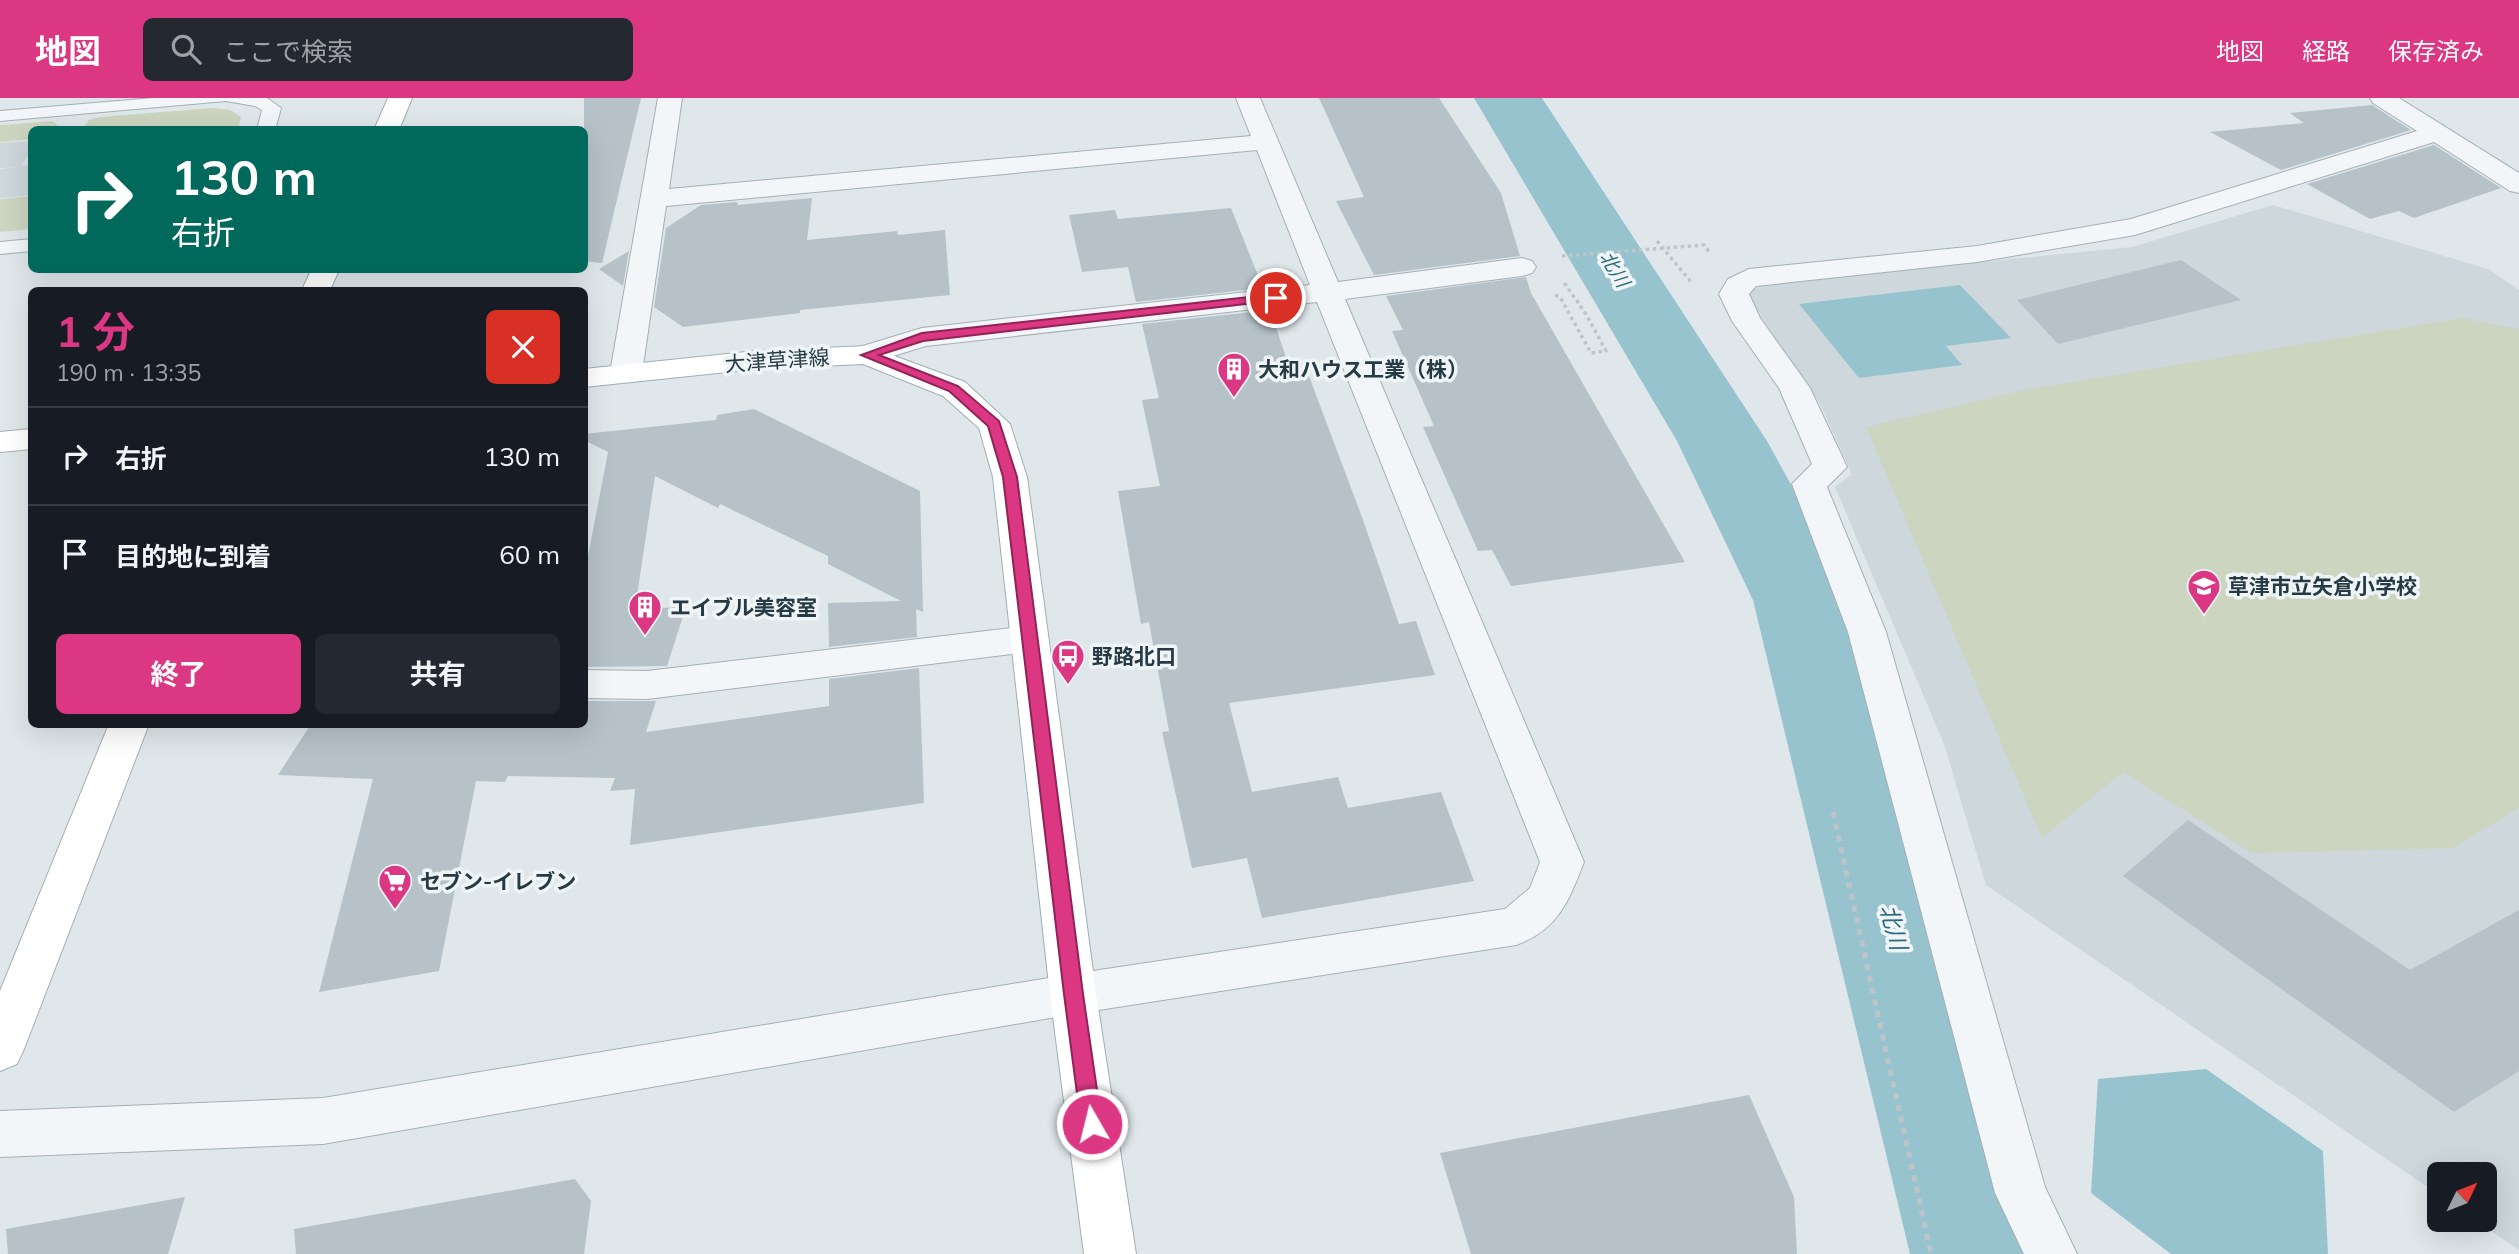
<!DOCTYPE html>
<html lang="ja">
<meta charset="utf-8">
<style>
body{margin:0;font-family:Mulish,"Noto Sans JP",sans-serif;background:#242831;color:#f1f3f6;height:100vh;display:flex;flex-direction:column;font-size:26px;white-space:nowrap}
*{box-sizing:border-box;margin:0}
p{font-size:23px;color:#9ea1a6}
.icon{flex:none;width:38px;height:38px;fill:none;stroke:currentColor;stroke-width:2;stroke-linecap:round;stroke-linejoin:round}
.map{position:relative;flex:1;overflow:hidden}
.panel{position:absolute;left:28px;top:189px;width:560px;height:441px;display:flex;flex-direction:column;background:#171b24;border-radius:10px;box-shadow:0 7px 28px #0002}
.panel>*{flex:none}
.top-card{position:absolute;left:28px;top:28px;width:560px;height:147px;border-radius:10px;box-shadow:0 7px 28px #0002;background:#00695c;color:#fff;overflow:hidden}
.needle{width:46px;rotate:47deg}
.fabs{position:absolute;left:2427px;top:1064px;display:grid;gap:14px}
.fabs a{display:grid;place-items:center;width:70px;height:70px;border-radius:10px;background:#171b24;box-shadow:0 7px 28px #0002;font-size:35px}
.pin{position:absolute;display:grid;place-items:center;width:60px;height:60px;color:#fff;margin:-30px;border:4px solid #fff;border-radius:50%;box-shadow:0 2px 7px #0007}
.me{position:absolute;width:77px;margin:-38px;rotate:352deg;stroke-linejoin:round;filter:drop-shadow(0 0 5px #0008)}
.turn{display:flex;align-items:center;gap:24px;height:147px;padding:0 28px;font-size:32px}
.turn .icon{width:91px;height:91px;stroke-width:2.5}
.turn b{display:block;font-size:49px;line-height:60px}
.round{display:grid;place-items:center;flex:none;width:74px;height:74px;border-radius:10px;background:#242831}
.head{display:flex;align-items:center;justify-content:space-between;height:119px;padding:0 28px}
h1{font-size:42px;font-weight:700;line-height:52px;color:#dc3783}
.cta{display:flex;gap:14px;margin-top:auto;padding:14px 28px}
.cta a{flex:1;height:80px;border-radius:10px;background:#dc3783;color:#fff;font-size:28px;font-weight:700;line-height:80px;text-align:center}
.cta a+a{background:#242831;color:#f1f3f6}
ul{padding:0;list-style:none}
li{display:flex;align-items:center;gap:21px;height:98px;padding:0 28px;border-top:2px solid #363941}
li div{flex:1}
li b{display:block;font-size:26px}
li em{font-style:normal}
header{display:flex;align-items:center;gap:42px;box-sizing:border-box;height:98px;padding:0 35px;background:#dc3783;color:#fff}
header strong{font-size:33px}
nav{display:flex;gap:38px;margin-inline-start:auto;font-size:24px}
.search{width:490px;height:63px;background:#242831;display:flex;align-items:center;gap:18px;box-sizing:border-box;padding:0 24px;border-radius:10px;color:#9ea1a6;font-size:26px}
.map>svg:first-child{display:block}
.built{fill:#cdd7dc}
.green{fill:#ccd5c0}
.water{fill:#97c3ce}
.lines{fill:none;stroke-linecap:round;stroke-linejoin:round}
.river{fill:#97c3ce;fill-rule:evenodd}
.building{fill:#b6c2c8}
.lane-casing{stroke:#a4b0b5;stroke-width:2}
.street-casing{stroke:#a4b0b5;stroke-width:2}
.secondary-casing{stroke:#a4b0b5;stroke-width:2}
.primary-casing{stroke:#9db0b7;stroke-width:2}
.path-far1{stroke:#bec5c9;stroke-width:3.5;stroke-dasharray:3.5 3.5;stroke-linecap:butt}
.path{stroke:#bec5c9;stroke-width:5;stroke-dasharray:6 6;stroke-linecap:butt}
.lane{fill:#f3f6f8;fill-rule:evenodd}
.street{fill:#f3f6f8;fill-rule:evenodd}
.secondary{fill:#fff;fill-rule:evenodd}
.primary{fill:#fff;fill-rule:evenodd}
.route{fill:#dc3783;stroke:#8f2455;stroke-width:2}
.labels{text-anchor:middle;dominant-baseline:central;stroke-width:7;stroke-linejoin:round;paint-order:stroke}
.far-water-label{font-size:19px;font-style:italic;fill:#2c687c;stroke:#eff5f7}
.street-label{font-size:21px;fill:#263a43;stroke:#eff5f7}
.poi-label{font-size:21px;font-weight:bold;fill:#263a43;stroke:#eff5f7;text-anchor:start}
.water-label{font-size:23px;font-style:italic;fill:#2c687c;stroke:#eff5f7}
</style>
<header>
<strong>地図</strong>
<div class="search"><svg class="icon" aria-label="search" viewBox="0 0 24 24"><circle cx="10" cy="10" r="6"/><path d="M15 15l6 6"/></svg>ここで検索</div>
<nav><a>地図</a><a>経路</a><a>保存済み</a></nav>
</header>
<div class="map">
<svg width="2519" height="1156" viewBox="0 0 2519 1156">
<rect width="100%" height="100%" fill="#dfe7ea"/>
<path class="built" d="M31,43V54L21,68L31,66V97L0,100V71L19,69L0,70V45Z
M2273,107L2488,171L2519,192V1152L2475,1122H2485V1076H2440L2439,1097L1986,787L1944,646L1835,389L1852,376L1820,306L1745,195L1766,185L2132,149Z"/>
<path class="green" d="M212,10L230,12L241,19L238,31H82L89,22L100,19Z
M53,23L59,29L57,31L32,32L31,41L0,44V27Z
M31,98V131L0,134V101Z
M2462,220L2519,231V710L2452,750L2252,755L2123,674L2042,740L1866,329L2030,291Z"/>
<path class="water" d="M1960,187L2011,240L1946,248L1962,267L1859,280L1799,206Z
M2206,971L2323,1053L2328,1156H2171L2091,1095L2098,981Z"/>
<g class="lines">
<path class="river" d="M1474,0H1542L1767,343L1855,502L2056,1156H1910L1753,502L1677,343Z"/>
</g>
<path class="building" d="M584,0H641L602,165L584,163Z
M1319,0H1439L1501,95L1520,158L1374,177L1336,103L1364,99Z
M2372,7L2411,32L2281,72L2210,34L2304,25L2290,15Z
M2434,47L2501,90L2414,120L2399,113L2370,121L2307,86Z
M812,100L807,142L897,133L898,137L945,132L950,197L800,212V215L683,229L654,209L666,130L701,107L737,104L738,107Z
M1231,110L1263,190L1136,204L1128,169L1082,174L1069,117L1115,112L1118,121Z
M629,153L623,188L599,171Z
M2181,162L2241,202L2058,246L2017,202Z
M1526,179L1531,195L1685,464L1511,488L1492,452L1478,453L1423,329L1434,328L1392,233L1403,232L1386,198Z
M1270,212L1288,265H1304L1362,419L1399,526L1416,523L1435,577L1229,605L1252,694L1338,679L1348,710L1441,694L1474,783L1262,820L1247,760L1192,770L1162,634L1169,633L1149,524L1141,526L1118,393L1160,388L1142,302L1159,300L1142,226Z
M754,311L920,393L923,514L916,511L917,539L829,549L828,505L901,503L828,466V458L720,406L718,410L655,378L635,511L686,509L667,568L584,569V479L608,354L584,342V336L716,322L717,317Z
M919,570L924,705L630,747L635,691L610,693L615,680L508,678L505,684L476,683L439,873L319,894L373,681L278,677L311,626H584V603H656L646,634L829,608V581Z
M2188,722L2410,872L2519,812V973L2454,1014L2123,778Z
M1749,997L1794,1099L1797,1156H1471L1440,1055Z
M575,1081L591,1103L584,1156H296L294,1131Z
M185,1099L168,1156H8L6,1131Z"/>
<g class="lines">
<defs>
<path id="lane" d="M154,0H267L281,10L275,32H257L262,12L255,8L226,3L0,23V13Z
M32,141V153L0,156V144Z"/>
<path id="street" d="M658,0H682L669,91L1251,38L1236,0H1260L1338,184L1522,160L1532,163L1536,169L1532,175L1522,178L1345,201L1584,764C1569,803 1558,832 1516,847L1073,916L323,1046L0,1059V1013L323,1000L1073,876L1505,811L1530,790L1540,764L1317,204L926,248L867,266L856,264L852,257L856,250L922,230L1310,187L1257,52L666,108L642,275L637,282L626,284L615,282L610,275Z
M2370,0H2399L2519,75V95L2510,93L2434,44L2135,137L1977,164L1756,188L1749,196L1760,220L1810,290L1847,369L1827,389L1886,534L2045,1089L2077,1156H2024L1995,1095L1848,534L1792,386L1812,366L1779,290L1732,223L1719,196L1728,181L1749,171L1977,148L2131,121L2417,33L2373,5Z
M1029,528L1042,532L1048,541L1042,550L1029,554L647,601L584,600V572L647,573Z"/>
<path id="secondary" d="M32,331V351L0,354V334Z
M109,626H149L24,951L17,966L0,973V893Z"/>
<path id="primary" d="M388,0H412L399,32H374Z
M311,172H339L330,192H302Z
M867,248L965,284L1010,326L1027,379L1096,896L1136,1156H1084L1050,896L993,379L979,330L943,298L863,266L756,271L584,289V271L756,253Z"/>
</defs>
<use href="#lane" class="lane-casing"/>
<use href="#street" class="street-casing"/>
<use href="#secondary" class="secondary-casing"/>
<use href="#primary" class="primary-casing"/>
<path class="path-far1" d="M1657,143L1692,185
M1562,158L1704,147L1710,155
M1555,197L1560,199L1591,255L1606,253L1586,216L1563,183"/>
<path class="path" d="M1833,714L1931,1156"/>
<use href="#lane" class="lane"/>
<use href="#street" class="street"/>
<use href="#secondary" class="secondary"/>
<use href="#primary" class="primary"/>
</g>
<path class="route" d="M1276,196L1280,197V202L923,243L879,257L958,288L999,323L1017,379L1083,896L1102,1026L1099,1033L1092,1036L1084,1033L1081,1026L1064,896L1003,379L988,328L949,293L861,257L922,235Z"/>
<defs>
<symbol id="building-pin" viewBox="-11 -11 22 30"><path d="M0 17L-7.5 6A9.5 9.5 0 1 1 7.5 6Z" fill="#dc3783" stroke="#eff5f7"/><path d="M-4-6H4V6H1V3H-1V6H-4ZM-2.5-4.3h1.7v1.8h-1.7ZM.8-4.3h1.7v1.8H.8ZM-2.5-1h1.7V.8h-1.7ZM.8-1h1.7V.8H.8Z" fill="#fff"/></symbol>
<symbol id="school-pin" viewBox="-11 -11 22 30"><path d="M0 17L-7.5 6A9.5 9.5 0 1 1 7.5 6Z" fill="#dc3783" stroke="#eff5f7"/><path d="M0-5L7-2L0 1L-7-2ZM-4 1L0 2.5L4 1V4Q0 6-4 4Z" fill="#fff"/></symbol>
<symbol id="bus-pin" viewBox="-11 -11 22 30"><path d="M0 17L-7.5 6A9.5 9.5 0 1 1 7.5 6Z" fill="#dc3783" stroke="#eff5f7"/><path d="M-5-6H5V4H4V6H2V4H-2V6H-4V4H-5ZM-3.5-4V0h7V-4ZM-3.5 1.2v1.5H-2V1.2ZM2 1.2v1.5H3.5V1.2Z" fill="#fff"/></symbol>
<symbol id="supermarket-pin" viewBox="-11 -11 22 30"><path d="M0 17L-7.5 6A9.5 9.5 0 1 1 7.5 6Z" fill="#dc3783" stroke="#eff5f7"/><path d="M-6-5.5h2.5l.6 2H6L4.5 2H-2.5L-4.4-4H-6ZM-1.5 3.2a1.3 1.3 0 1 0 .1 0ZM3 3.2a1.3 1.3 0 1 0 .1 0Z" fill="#fff"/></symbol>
</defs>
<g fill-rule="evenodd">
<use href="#building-pin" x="1215" y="252" width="38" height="52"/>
<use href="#school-pin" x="2185" y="469" width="38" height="52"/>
<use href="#building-pin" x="626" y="490" width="38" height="52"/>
<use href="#bus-pin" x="1049" y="539" width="38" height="52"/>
<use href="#supermarket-pin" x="376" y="764" width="38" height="52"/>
</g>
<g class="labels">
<g class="far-water-label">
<text transform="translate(1615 171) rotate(58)">北川</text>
</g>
<g class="street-label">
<text transform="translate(777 262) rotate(-4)">大津草津線</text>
</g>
<g class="poi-label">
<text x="1258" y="271">大和ハウス工業（株）</text>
<text x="2228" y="488">草津市立矢倉小学校</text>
<text x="670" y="509">エイブル美容室</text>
<text x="1092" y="558">野路北口</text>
<text x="420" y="783">セブン-イレブン</text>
</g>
<g class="water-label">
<text transform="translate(1894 829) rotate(75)">北川</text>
</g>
</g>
</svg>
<div class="fabs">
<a><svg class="needle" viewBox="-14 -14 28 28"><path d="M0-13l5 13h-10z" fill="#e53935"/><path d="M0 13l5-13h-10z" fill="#9ea1a6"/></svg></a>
</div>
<div class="pin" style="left:1276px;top:200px;background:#d93025"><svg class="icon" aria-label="arrive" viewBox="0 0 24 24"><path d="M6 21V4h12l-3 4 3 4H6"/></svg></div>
<svg class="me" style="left:1092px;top:1026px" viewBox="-20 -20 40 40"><circle r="17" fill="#dc3783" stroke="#fff" stroke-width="3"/><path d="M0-11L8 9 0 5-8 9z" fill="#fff"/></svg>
<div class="top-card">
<div class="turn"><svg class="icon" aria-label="right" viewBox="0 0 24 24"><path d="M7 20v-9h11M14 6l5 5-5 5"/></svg><div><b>130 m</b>右折</div></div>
</div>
<section class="panel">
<div class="head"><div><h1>1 分</h1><p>190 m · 13:35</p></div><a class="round" style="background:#d93025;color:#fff"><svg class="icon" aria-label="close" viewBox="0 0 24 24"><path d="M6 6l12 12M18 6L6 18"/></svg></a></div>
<ul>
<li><svg class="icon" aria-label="right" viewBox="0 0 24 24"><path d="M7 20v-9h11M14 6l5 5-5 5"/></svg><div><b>右折</b></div><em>130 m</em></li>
<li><svg class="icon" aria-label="arrive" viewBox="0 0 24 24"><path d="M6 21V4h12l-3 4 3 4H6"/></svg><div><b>目的地に到着</b></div><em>60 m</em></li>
</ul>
<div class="cta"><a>終了</a><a>共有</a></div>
</section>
</div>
